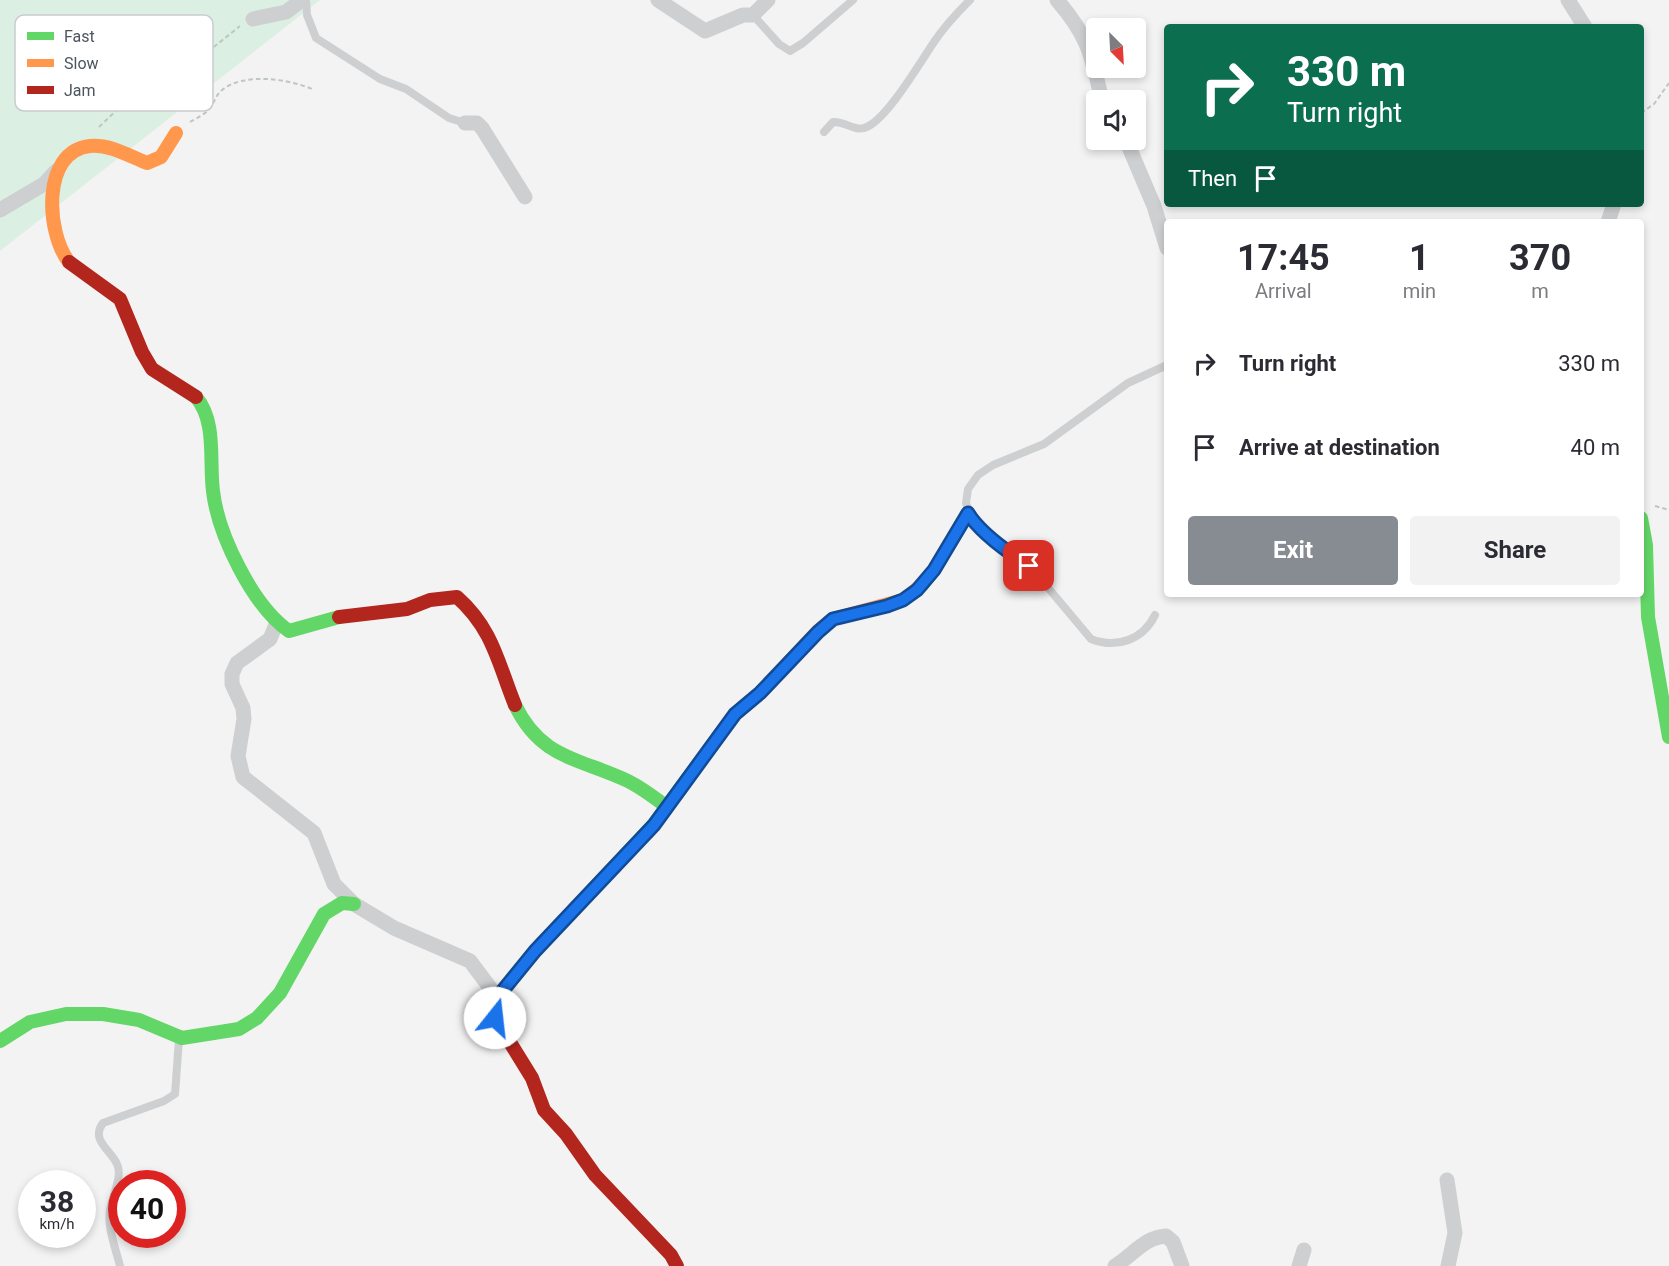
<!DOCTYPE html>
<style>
body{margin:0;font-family:Roboto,sans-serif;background:#f2f2f3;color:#2b2b33;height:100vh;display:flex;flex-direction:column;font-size:22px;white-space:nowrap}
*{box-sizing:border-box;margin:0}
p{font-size:20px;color:#7c7c81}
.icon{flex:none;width:33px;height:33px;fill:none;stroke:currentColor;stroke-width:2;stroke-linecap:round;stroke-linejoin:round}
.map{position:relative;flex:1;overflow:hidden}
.drawer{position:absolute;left:1164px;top:219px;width:480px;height:378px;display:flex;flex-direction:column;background:#fff;border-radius:6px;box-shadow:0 3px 9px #0003}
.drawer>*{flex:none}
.guide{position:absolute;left:1164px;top:24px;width:480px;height:183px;border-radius:6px;box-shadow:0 3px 9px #0003;background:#0b6e4f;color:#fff;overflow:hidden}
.needle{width:39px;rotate:156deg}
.tools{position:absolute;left:1086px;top:18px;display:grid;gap:12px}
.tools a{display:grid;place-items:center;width:60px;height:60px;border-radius:6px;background:#fff;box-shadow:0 3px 9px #0003;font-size:30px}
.speed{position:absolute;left:18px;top:1170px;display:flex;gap:12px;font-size:30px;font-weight:700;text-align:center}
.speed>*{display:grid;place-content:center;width:78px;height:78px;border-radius:50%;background:#fff;box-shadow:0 3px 9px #0003;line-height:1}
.speed small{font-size:15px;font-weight:400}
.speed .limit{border:9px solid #d22;background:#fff;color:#111}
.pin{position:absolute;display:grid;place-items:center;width:51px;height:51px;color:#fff;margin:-26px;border-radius:12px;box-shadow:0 3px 9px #0006}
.me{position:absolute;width:66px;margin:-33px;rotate:16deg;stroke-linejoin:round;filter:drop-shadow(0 0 4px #0008)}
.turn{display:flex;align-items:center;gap:21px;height:126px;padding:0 24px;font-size:27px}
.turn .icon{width:78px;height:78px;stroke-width:2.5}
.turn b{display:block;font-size:42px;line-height:51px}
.then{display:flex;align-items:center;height:57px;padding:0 24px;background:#0003;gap:12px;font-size:22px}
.eta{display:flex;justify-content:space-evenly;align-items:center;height:102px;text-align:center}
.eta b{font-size:36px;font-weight:700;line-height:42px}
.cta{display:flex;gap:12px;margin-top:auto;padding:12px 24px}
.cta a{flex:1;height:69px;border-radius:6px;background:#878c92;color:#fff;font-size:24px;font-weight:700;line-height:69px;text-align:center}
.cta a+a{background:#f2f2f3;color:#2b2b33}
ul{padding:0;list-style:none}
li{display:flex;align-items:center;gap:18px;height:84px;padding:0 24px}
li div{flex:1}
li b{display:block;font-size:22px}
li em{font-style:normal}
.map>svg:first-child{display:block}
.green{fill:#dcefe3}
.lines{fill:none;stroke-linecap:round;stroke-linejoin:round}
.path{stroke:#bdc6c3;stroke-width:2;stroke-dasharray:4.5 3;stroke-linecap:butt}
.lane{stroke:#cdcfd1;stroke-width:8}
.street{stroke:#cdcfd1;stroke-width:15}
.fast{stroke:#63d668;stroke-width:14}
.slow{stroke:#ff974d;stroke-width:14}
.jam{stroke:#b3261e;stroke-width:14}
.route-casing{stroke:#114b97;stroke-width:15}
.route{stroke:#1a73e8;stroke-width:10}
.key{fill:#fff;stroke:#c9cccf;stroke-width:1.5}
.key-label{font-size:16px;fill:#4c555e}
</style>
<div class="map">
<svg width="1669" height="1266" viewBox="0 0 1669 1266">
<rect width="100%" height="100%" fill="#f4f3f3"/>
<path class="green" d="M0,0H320L0,251Z"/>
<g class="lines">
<path class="path" d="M1641,113L1654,104L1669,83
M190,122C197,118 208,113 212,105C216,99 216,95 222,90C244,72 288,79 312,89
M99,127L125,102L174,76L179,66L205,54L240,26
M1655,506L1669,510"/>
<path class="lane" d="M306,0L307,15L316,38L380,79L406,89L449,118L465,123
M753,15L779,44L790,51L803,43L853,0
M824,132L833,122C844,121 854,131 864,128C885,123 921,61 934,42C944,27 957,13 970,0
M1155,615C1143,640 1116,649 1091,639L1029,565L975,525L966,503L968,489L978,475L993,465L1044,444L1128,383L1167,365
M120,1266C116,1249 107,1228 110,1210C112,1197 123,1176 117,1164C111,1150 90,1140 103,1123L164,1101L175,1094L179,1039"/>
<path class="street" d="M658,0L705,31L743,15H753L768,0
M1057,0C1089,37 1091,55 1102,100
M1568,0L1585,27
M253,19L286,12L302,0
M465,123H477L482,128L525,197
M1126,140L1154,206L1167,248
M0,210L44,184L56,171
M1608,222L1614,204
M277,622L270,639L237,663L232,674V684L243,708L244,719L238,756L243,777L314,833L334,884L354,904L394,928L470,961L491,989L495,1006
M1447,1180L1455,1233L1448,1266
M1115,1266C1133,1255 1145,1237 1166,1236L1173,1242L1182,1266
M1299,1266L1304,1250"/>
<path class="fast" d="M196,397C217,422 209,461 213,491C218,535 253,606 289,631L339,617
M1641,518L1646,545L1648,617L1669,737
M922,585L934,570L968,513
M515,705C541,759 579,758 628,781C642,788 655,798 667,807
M500,994L535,951L654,824L710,748
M0,1041L30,1022L66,1014H103L139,1020L182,1038L239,1029L257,1018L280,993L324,914L342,903L354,904"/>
<path class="slow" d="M69,262C46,233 41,151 90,146C110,144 129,156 147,163L161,157L176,133
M710,748L735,714L760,693L818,631L833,619L903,600L922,585"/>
<path class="jam" d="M69,262L120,299L142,352L152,369L196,397
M339,617L407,609L430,600L457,597C493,629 498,663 515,705
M500,994L495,1006V1018L532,1078L544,1110L566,1134L595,1175L671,1255L677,1266"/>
</g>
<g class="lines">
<defs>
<path id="route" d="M495,1018V1006L500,994L535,951L654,825L735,714L760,693L818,632L833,619L887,606L903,600L917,590L934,570L968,513C980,533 1009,553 1029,566"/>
</defs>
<use href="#route" class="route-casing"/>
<use href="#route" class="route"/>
</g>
<rect x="15" y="15" width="198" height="96" rx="9" class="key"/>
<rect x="27" y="32" width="27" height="8" fill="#63d668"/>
<rect x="27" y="59" width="27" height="8" fill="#ff974d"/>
<rect x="27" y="86" width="27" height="8" fill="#b3261e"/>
<g class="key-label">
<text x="64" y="42">Fast</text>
<text x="64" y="69">Slow</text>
<text x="64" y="96">Jam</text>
</g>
</svg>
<div class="tools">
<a><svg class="needle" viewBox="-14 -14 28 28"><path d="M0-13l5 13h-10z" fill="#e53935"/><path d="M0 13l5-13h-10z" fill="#7c7c81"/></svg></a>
<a><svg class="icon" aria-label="sound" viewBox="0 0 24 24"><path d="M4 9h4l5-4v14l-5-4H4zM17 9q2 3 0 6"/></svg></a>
</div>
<div class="speed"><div>38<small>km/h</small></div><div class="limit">40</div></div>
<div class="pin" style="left:1029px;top:566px;background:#d93025"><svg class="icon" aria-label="arrive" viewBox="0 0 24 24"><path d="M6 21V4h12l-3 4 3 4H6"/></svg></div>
<svg class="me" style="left:495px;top:1018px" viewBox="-20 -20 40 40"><circle r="19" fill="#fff"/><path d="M0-13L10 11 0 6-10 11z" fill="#1a73e8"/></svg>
<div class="guide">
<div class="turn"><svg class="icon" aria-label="right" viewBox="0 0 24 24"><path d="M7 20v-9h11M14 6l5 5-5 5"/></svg><div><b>330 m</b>Turn right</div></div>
<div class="then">Then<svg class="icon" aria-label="arrive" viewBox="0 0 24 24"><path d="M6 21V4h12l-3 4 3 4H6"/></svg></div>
</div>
<section class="drawer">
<div class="eta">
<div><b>17:45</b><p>Arrival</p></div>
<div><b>1</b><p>min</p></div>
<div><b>370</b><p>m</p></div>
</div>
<ul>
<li><svg class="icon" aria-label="right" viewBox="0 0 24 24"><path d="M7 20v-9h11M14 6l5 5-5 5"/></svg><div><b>Turn right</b></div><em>330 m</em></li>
<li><svg class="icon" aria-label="arrive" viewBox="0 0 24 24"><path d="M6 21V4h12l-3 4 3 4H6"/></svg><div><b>Arrive at destination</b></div><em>40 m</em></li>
</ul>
<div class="cta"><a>Exit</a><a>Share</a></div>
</section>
</div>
